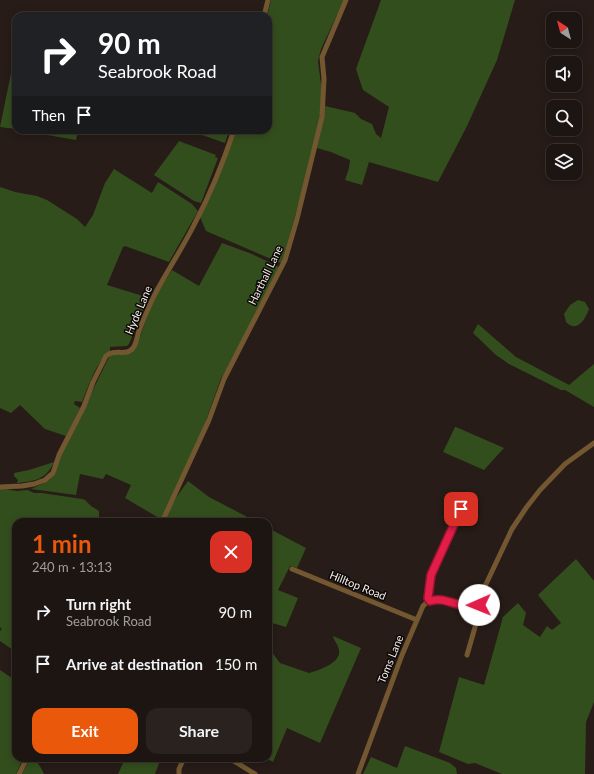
<!DOCTYPE html>
<meta charset="utf-8">
<style>
body{margin:0;font-family:Lato,sans-serif;background:#2a221f;color:#f1f3f6;height:100vh;display:flex;flex-direction:column;font-size:15px;white-space:nowrap}
*{box-sizing:border-box;margin:0}
p{font-size:13px;color:#a09f9f}
.icon{flex:none;width:22px;height:22px;fill:none;stroke:currentColor;stroke-width:2;stroke-linecap:round;stroke-linejoin:round}
.map{position:relative;flex:1;overflow:hidden}
.details{position:absolute;left:12px;top:518px;width:260px;height:244px;display:flex;flex-direction:column;background:#1d1511;border-radius:12px;box-shadow:0 2px 10px #0003,0 0 0 1px #3b3431}
.details>*{flex:none}
.guide{position:absolute;left:12px;top:12px;width:260px;height:122px;border-radius:12px;box-shadow:0 2px 10px #0003,0 0 0 1px #3b3431;background:#202124;color:#fff;overflow:hidden}
.needle{width:26px;rotate:324deg}
.tools{position:absolute;left:546px;top:12px;display:grid;gap:8px}
.tools a{display:grid;place-items:center;width:36px;height:36px;border-radius:8px;background:#1d1511;box-shadow:0 2px 10px #0003,0 0 0 1px #3b3431;font-size:20px}
.pin{position:absolute;display:grid;place-items:center;width:34px;height:34px;color:#fff;margin:-17px;border-radius:8px;box-shadow:0 2px 6px #0006}
.me{position:absolute;width:44px;margin:-22px;rotate:269deg;stroke-linejoin:round;filter:drop-shadow(0 0 3px #0008)}
.turn{display:flex;align-items:center;gap:14px;height:84px;padding:0 20px;font-size:18px}
.turn .icon{width:52px;height:52px;stroke-width:2.5}
.turn b{display:block;font-size:28px;line-height:34px}
.then{display:flex;align-items:center;height:38px;padding:0 20px;background:#0003;gap:8px;font-size:15px}
.round{display:grid;place-items:center;flex:none;width:42px;height:42px;border-radius:12px;background:#2a221f}
.overview{display:flex;align-items:center;justify-content:space-between;height:68px;padding:0 20px}
h1{font-size:24px;font-weight:700;line-height:30px;color:#ea580c}
.button{display:flex;gap:8px;margin-top:auto;padding:8px 20px}
.button a{flex:1;height:46px;border-radius:12px;background:#ea580c;color:#fff;font-size:16px;font-weight:700;line-height:46px;text-align:center}
.button a+a{background:#2a221f;color:#f1f3f6}
ul{padding:0;list-style:none}
li{display:flex;align-items:center;gap:12px;height:52px;padding:0 20px}
li div{flex:1}
li b{display:block;font-size:15px}
li em{font-style:normal}
.map>svg:first-child{display:block}
.green{fill:#334e1d}
.lines{fill:none;stroke-linecap:round;stroke-linejoin:round}
.minor{stroke:#735731;stroke-width:5}
.route-casing{stroke:#92132f;stroke-width:10}
.route{stroke:#e11d48;stroke-width:7}
.labels{text-anchor:middle;dominant-baseline:central;stroke-width:3;stroke-linejoin:round;paint-order:stroke}
.street-label{font-size:11px;fill:#f5edea;stroke:#0c0806}
</style>
<div class="map">
<svg width="594" height="774" viewBox="0 0 594 774">
<rect width="100%" height="100%" fill="#271c17"/>
<path class="green" d="M271,0H344L321,49L318,61L322,92L320,124L307,173L282,263L278,262L206,231L200,217L236,130H268V16H267Z
M381,0H515L497,60L467,126L438,182L369,162L362,185L345,180L349,168L350,160L331,152L317,148L325,106L351,112L355,113L361,119L372,124L376,134L381,138L389,107L363,90L356,69Z
M15,54L16,55V129L0,127Z
M19,130H78L76,140Z
M203,130H226L229,131L225,143L202,135Z
M179,141L216,155L215,157L218,158L201,203L194,201L154,175Z
M114,169L152,193L158,182L192,204L198,211L169,262L125,246L123,247L107,285L146,297L151,288L153,289L142,312L129,344L127,346L110,347V352C97,359 88,388 82,402L75,401L74,404L80,408L66,436L45,429L20,405L11,413L0,408V187L15,192L37,196L47,200L77,219L85,227L93,215L105,183Z
M222,243L252,254L279,267L273,283L255,313L236,355L221,378L202,432L166,511L161,518H159L125,498L131,485L106,474L103,479L80,474L76,495L31,489L48,481L55,474L61,455L110,355L117,353L128,354L132,353L137,345L154,298L172,270L199,286Z
M578,300L585,302L589,309C585,320 577,333 566,322L564,314L570,305Z
M478,324L516,357L569,385L594,364V407L565,390H561L509,364L496,355L473,333Z
M455,427H456L504,448L484,470L443,452Z
M54,462C46,480 35,481 17,483L18,480L14,476V473L29,470Z
M188,481L209,497L257,522H163L175,499Z
M0,488L17,491L28,490L34,493H42L82,499L85,500L91,506L99,511V519L90,518L81,522H16V652L0,641V631L2,629L0,627Z
M268,528L306,548L297,568L290,566L278,590L298,598L286,627L272,623L268,634Z
M576,559L594,581V702L586,722L585,774H502L475,763L468,764L439,752L459,677L484,685L503,617L518,603L526,613L523,625L540,637L547,626L552,630L561,623L538,595Z
M333,636L361,648L320,743L287,728L273,762L266,758H268V647L280,663L309,673C319,670 341,663 339,650C338,644 334,641 333,636Z
M0,670L15,680L16,679V758H23L16,774H0Z
M405,746L450,763L456,768L457,774H363L371,757L397,768Z
M30,758C38,761 40,766 44,774H22Z
M113,758H161L155,774H118L123,763Z"/>
<g class="lines">
<path class="minor" d="M264,16L268,0
M0,487L22,486L34,484L45,480L53,473L59,455L84,406L93,382L106,356C114,348 127,357 133,348C137,343 137,336 139,331C144,318 149,306 155,294C167,271 182,249 194,225C210,195 223,163 234,130
M162,522L209,420L224,379L285,260L297,219L322,117L324,79L322,57L346,0
M292,569L417,620
M430,601L428,594L431,575L467,496
M467,655L480,610L477,602
M229,758L255,774
M19,774L27,758
M179,774V769L184,758
M358,774L402,655L423,606C439,588 459,615 478,601L512,529L526,508L540,490L565,464L594,443"/>
</g>
<g class="lines">
<defs>
<path id="route" d="M461,509L431,575L428,598L430,601C446,595 461,612 477,602L479,605"/>
</defs>
<use href="#route" class="route-casing"/>
<use href="#route" class="route"/>
</g>
<g class="labels">
<g class="street-label">
<text transform="translate(265 275) rotate(-64)">Harthall Lane</text>
<text transform="translate(138 310) rotate(-67)">Hyde Lane</text>
<text transform="translate(358 585) rotate(22)">Hilltop Road</text>
<text transform="translate(390 659) rotate(-68)">Toms Lane</text>
</g>
</g>
</svg>
<div class="tools">
<a><svg class="needle" viewBox="-14 -14 28 28"><path d="M0-13l5 13h-10z" fill="#e53935"/><path d="M0 13l5-13h-10z" fill="#a09f9f"/></svg></a>
<a><svg class="icon" aria-label="sound" viewBox="0 0 24 24"><path d="M4 9h4l5-4v14l-5-4H4zM17 9q2 3 0 6"/></svg></a>
<a><svg class="icon" aria-label="search" viewBox="0 0 24 24"><circle cx="10" cy="10" r="6"/><path d="M15 15l6 6"/></svg></a>
<a><svg class="icon" aria-label="layers" viewBox="0 0 24 24"><path d="M12 4l9 5-9 5-9-5zM3 14l9 5 9-5"/></svg></a>
</div>
<div class="pin" style="left:461px;top:509px;background:#d93025"><svg class="icon" aria-label="arrive" viewBox="0 0 24 24"><path d="M6 21V4h12l-3 4 3 4H6"/></svg></div>
<svg class="me" style="left:479px;top:605px" viewBox="-20 -20 40 40"><circle r="19" fill="#fff"/><path d="M0-13L10 11 0 6-10 11z" fill="#e11d48"/></svg>
<div class="guide">
<div class="turn"><svg class="icon" aria-label="right" viewBox="0 0 24 24"><path d="M7 20v-9h11M14 6l5 5-5 5"/></svg><div><b>90 m</b>Seabrook Road</div></div>
<div class="then">Then<svg class="icon" aria-label="arrive" viewBox="0 0 24 24"><path d="M6 21V4h12l-3 4 3 4H6"/></svg></div>
</div>
<section class="details">
<div class="overview"><div><h1>1 min</h1><p>240 m · 13:13</p></div><a class="round" style="background:#d93025;color:#fff"><svg class="icon" aria-label="close" viewBox="0 0 24 24"><path d="M6 6l12 12M18 6L6 18"/></svg></a></div>
<ul>
<li><svg class="icon" aria-label="right" viewBox="0 0 24 24"><path d="M7 20v-9h11M14 6l5 5-5 5"/></svg><div><b>Turn right</b><p>Seabrook Road</p></div><em>90 m</em></li>
<li><svg class="icon" aria-label="arrive" viewBox="0 0 24 24"><path d="M6 21V4h12l-3 4 3 4H6"/></svg><div><b>Arrive at destination</b></div><em>150 m</em></li>
</ul>
<div class="button"><a>Exit</a><a>Share</a></div>
</section>
</div>
